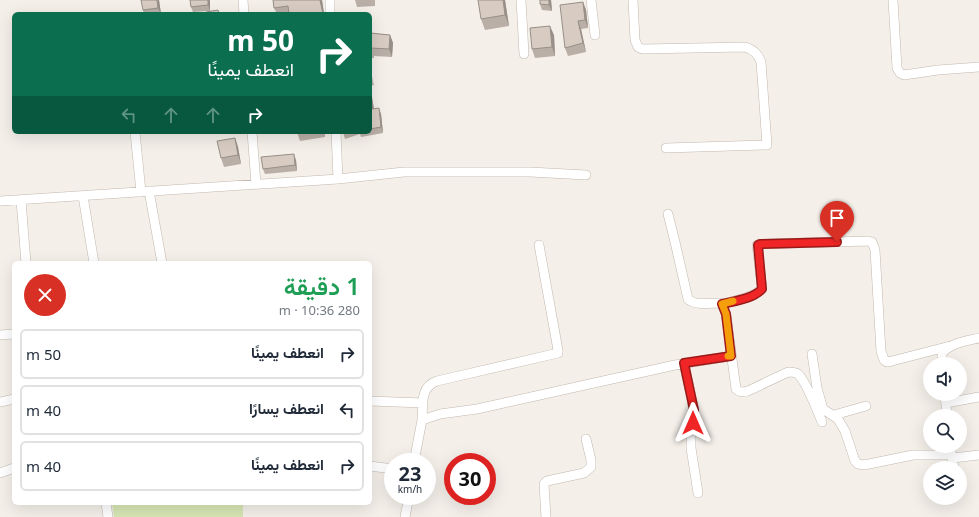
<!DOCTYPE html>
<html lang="ar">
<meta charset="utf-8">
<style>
body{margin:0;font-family:"Noto Sans",Vazirmatn,sans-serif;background:#f2f2f3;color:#1f2937;direction:rtl;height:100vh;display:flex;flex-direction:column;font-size:15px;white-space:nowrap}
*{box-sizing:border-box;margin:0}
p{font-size:13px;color:#747a83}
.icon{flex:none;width:22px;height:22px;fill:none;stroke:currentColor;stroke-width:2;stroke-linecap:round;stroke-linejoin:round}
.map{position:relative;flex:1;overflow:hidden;direction:ltr}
.sheet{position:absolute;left:12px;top:261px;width:360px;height:244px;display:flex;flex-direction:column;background:#fff;border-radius:6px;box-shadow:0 4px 16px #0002;direction:rtl}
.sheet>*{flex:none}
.hud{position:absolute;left:12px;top:12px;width:360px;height:122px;border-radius:6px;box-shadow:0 4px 16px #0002;direction:rtl;background:#0b6e4f;color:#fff;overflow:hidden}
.tools{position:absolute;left:923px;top:357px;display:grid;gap:8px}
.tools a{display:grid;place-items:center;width:44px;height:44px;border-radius:50%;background:#fff;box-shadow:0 4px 16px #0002;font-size:20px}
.speed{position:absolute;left:384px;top:453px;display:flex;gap:8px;font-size:20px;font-weight:700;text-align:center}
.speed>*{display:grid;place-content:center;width:52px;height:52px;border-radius:50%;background:#fff;box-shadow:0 4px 16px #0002;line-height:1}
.speed small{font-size:10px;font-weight:400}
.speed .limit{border:6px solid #d22;background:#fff;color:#111}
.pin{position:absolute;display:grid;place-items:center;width:34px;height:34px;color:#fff;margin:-41px -17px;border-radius:50% 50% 50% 0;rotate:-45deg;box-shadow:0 0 4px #0007}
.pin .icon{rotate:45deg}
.me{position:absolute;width:44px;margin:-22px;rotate:0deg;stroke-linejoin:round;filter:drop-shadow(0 0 3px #0008)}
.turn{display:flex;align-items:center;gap:14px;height:84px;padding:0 12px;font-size:18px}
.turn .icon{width:52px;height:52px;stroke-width:2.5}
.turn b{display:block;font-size:28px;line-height:34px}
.lanes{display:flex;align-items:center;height:38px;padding:0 12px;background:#0003;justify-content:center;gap:20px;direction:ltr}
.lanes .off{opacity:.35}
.round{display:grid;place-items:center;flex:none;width:42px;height:42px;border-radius:21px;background:#f2f2f3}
.overview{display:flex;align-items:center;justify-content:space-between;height:68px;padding:0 12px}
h1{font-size:24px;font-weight:600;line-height:30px;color:#1e9e55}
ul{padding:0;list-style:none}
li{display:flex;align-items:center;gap:12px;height:50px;margin:0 8px 6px;padding:0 4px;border:2px solid #e0e1e3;border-radius:6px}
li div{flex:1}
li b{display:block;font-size:15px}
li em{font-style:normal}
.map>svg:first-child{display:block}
.park{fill:#d7e6b4}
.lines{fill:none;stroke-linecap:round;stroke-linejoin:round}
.minor-casing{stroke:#c2b8af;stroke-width:10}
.minor{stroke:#fff;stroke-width:9}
.wall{fill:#baafa7}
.shaded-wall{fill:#978f88}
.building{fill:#d8ccc2;stroke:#978f88}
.route-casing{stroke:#9b1918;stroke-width:10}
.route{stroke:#ef2625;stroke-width:7}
.slow{stroke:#f59e0b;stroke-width:7}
</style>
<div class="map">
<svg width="979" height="517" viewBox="0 0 979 517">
<rect width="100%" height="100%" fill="#f4efe9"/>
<path class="park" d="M112,503H243V517H114Z"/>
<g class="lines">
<defs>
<path id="minor" d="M243,0L244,14
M330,0V14
M521,0L524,54
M591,0L595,35
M633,0L635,40L638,47L642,49L745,47C754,50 758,54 761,62L767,145L666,148
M893,0L897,68L900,73L904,75L938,70L979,67
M135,132L141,192
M252,132L256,184
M336,132L338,179
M149,191L162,263
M83,196L94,263
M21,200L26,263
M0,201L338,179L404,172H530L586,175
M668,214L675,242L688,299C695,306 709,303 720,303L722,304C733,301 757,297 762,288L757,245L760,244L868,241L872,242L875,250L881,351L884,360L887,362L892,361L954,345
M722,304L726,314L736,389C740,393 743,392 748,391L788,372C792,372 795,372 798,374C805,380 818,412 822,422
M0,335L14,334
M812,354L817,388L823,409
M684,363L694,410L691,431V448L698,493
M942,364V353C951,343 966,341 979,338
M945,394L947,416
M370,401L423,403
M0,402L14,399
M814,403L838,419L845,431L855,461L858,464L864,465L913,455H952
M946,403L979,397
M834,415L866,406
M422,420C423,404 420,387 437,381L558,353V350L539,245
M950,446L954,468
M953,458L979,455
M414,462L422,420L440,414L477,409L675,365L731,356
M370,466L393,469
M0,473L14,468
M106,503L108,517
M405,517L409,496
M546,517L544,484L547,481L584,473L591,467V460L586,439"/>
</defs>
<use href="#minor" class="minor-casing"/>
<use href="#minor" class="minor"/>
</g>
<path class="wall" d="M159,0L161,14H144L143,10Z
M190,0H210V11L218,10L220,14H206L208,11L193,12L191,7Z
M273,0H322L324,14H289V13L277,14L274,8Z
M355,0H375V6L357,7Z
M505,0L509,26L485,30L481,19Z
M551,0L552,11L542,10L540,4Z
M583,2L586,10L588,28L581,29L586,52L568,56L565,48Z
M370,23V33L390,35L393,43L392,57L374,56V58H370Z
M554,35L555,56L535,58L532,49Z
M370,70L374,85L370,86L374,109L381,114L383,133L361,137L360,134L345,139L343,132H370Z
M297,132H325V137L300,141Z
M235,138L238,147L241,164L224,167L221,158Z
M296,160L297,171L265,174L263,169Z"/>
<path class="shaded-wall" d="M157,0H159L161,14L158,8Z
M208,0H210V11L208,5Z
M320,0H322L324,14H323Z
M503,0H505L509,26L505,15Z
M549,0H551L552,11L549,5Z
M583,2L586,10L588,28L585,20Z
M578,21L581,29L586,52L583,43Z
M550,26L554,35L555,56L552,47Z
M390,35L393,43L392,57L389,49Z
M370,85V86L375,115L372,109L370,92Z
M379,108L381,114L383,133L381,127Z
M235,138L238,147L241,164L238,155Z
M294,154L296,160L297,171L295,165Z"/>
<path class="building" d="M141,0H157L158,8L143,10Z
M190,0H208V5L191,7Z
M273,0H320L323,14H289L288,6L274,8Z
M478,0H503L505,15L481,19Z
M540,0H549V5L540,4Z
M583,2L585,20L578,21L583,43L565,48L560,5Z
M218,10L219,14H206V12Z
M550,26L552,47L532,49L530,28Z
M370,33L390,35L389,49L371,48V50H370Z
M370,71L372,79H370Z
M370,92L372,109L379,108L381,127L370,129Z
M297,132H306L297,133Z
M235,138L238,155L221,158L217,141Z
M294,154L295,165L263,169L261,157Z"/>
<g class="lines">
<defs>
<path id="route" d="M693,423L694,410L684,363L731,356L726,314L722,304C734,301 753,299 762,289L758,245L760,244L837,242"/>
</defs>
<use href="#route" class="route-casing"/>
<use href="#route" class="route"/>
<path class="slow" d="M728,356H731L726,314L722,304L733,301"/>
</g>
</svg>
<div class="tools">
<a><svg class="icon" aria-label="sound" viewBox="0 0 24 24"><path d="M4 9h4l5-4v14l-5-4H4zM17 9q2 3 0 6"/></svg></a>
<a><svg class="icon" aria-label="search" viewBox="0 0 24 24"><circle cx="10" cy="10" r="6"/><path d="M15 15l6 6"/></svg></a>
<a><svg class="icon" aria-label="layers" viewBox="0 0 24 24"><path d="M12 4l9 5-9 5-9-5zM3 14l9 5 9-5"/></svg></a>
</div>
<div class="speed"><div>23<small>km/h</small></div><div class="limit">30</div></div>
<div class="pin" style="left:837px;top:242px;background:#d93025"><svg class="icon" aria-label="arrive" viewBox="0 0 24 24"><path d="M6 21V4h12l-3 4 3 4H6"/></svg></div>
<svg class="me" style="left:693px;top:423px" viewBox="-20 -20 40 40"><path d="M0-17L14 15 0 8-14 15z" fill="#ef2625" stroke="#fff" stroke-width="4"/></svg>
<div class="hud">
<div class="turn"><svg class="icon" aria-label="right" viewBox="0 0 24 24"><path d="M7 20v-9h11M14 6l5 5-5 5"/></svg><div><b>50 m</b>انعطف يمينًا</div></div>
<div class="lanes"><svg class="icon off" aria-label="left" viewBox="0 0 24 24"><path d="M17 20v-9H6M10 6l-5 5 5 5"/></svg><svg class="icon off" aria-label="ahead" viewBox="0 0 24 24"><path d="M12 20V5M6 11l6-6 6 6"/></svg><svg class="icon off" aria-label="ahead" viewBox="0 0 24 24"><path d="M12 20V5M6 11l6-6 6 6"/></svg><svg class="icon" aria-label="right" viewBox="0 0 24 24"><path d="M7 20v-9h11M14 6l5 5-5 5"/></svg></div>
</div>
<section class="sheet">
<div class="overview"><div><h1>1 دقيقة</h1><p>280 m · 10:36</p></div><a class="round" style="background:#d93025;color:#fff"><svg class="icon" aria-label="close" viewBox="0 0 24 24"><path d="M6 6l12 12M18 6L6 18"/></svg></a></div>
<ul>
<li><svg class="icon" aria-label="right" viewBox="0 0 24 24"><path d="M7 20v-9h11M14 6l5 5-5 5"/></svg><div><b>انعطف يمينًا</b></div><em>50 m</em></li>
<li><svg class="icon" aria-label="left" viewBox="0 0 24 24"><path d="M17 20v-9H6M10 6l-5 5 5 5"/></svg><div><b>انعطف يسارًا</b></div><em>40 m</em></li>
<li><svg class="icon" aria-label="right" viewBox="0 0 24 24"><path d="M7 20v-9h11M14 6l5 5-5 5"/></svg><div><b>انعطف يمينًا</b></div><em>40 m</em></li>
</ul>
</section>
</div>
